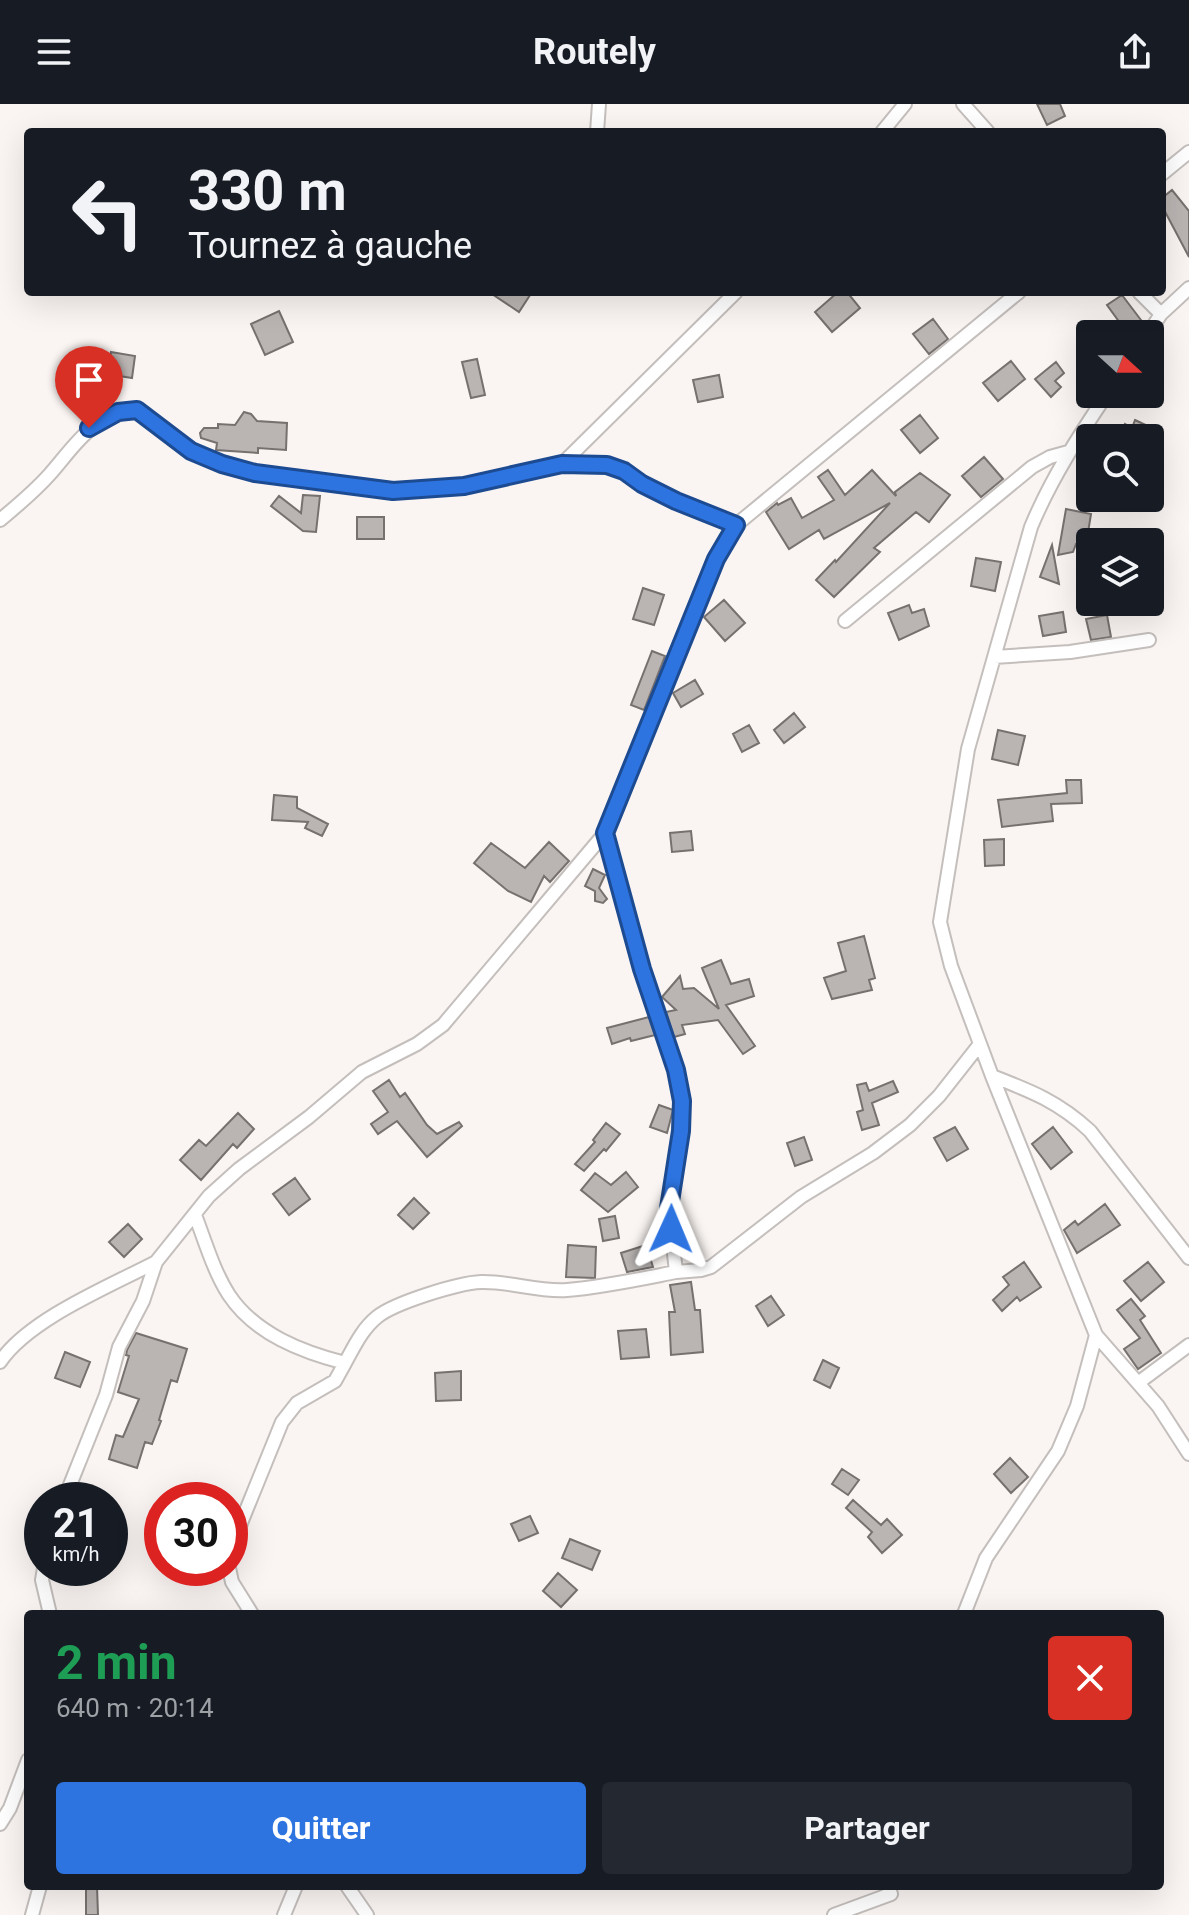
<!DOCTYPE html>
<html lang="fr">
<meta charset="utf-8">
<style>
body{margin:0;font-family:Roboto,sans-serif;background:#242831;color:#f1f3f6;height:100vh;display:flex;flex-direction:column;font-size:30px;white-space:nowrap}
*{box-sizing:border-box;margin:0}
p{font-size:26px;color:#9ea1a6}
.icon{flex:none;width:44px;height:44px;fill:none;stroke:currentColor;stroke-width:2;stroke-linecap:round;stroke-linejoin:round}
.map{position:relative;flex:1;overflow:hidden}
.panel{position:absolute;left:24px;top:1506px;width:1140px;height:280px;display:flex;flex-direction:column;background:#171b24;border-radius:8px;box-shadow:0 8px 32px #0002}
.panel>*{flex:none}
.guide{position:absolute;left:24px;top:24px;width:1142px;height:168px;border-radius:8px;box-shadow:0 8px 32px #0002;background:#171b24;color:#f1f3f6;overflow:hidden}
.needle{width:52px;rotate:111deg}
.tools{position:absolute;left:1076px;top:216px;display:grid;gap:16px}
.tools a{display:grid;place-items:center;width:88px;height:88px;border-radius:8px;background:#171b24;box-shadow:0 8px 32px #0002;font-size:40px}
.speed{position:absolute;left:24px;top:1378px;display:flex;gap:16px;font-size:40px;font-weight:700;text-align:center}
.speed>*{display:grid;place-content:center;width:104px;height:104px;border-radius:50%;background:#171b24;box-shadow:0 8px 32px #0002;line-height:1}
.speed small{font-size:20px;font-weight:400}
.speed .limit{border:12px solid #d22;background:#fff;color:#111}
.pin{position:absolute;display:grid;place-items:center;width:68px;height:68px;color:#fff;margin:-82px -34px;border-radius:50% 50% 50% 0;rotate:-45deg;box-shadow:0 0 8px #0007}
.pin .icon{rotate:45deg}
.me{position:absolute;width:88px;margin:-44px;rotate:1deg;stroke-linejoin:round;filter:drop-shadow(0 0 6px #0008)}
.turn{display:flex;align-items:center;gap:28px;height:168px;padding:0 32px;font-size:36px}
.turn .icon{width:104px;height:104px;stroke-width:2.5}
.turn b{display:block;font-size:56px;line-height:68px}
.round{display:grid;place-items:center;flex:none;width:84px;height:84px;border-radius:8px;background:#242831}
.headline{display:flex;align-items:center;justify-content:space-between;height:136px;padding:0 32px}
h1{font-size:48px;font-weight:700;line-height:60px;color:#1e9e55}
.cta{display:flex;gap:16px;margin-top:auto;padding:16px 32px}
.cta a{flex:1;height:92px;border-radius:8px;background:#2d74e1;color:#fff;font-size:32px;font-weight:700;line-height:92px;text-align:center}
.cta a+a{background:#242831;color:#f1f3f6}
header{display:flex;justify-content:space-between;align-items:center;height:104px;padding:0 32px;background:#171b24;font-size:36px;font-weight:700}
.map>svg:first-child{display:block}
.building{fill:#bab5b3;stroke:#76716f;stroke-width:2}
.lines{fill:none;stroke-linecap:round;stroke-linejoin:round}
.street-casing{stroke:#c4bfbc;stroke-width:16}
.street{stroke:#fff;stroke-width:12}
.route-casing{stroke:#1d4b92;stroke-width:20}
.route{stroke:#2d74e1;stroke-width:14}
</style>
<header><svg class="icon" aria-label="menu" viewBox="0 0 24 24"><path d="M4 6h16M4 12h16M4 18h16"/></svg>Routely<svg class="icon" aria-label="share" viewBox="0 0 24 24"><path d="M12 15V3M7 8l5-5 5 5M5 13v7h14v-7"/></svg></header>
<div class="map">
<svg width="1189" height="1811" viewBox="0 0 1189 1811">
<rect width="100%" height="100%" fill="#faf5f2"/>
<path class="building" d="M1037,0H1060L1065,12L1047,21Z
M1172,86L1189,107V153L1162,102V94Z
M489,188H532L519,208Z
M838,188H847L860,204L832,228L815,208Z
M1122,191L1144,220L1139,230H1128L1107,201Z
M279,207L293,238L265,251L251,220Z
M933,215L948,235L929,250L913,230Z
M111,248L135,252L132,274L107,270Z
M477,255L485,291L471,294L462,258Z
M1011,257L1025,275L998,297L983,279Z
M1056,258L1064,269L1055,277L1061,283L1051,293L1035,275Z
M719,271L723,293L698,298L693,276Z
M244,308L251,310L257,317L287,319L286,346L258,344V349L216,346L217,339L201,334L200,329L204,324H218V320L235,321Z
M920,311L938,334L920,349L901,326Z
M1135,316L1150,323L1147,330L1155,334H1119L1125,320L1132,324Z
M984,353L1003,375L981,393L962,372Z
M828,366L845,391L872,366L896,392L895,388L920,369L950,391L929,418L916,408L874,444L880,448L834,493L816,476L835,456L836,458L890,399L824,435L819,426L789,445L766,408L777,399L778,401L791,394L802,414L834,396L818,373Z
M303,391L320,392L316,428L303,427L271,402L279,392L301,409Z
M1066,405L1091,410L1086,441L1076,440L1073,448L1058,451Z
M357,413H384V435H357Z
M1052,441L1059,480L1040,473Z
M976,454L1001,458L995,487L971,482Z
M643,484L664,491L654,521L633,515Z
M724,496L745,519L725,537L704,513Z
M909,501L912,509L924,505L929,522L899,536L888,509Z
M1063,508L1066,528L1043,532L1039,512Z
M1107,511L1111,533L1091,536L1086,515Z
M652,547L665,552L644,606L631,601Z
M695,576L703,590L681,603L673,589Z
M794,609L805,623L784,639L774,626Z
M749,621L759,639L742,648L733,630Z
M998,626L1025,632L1018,661L992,655Z
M1066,676H1081L1082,699L1051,700L1053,717L1002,723L998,696L1067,689Z
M274,691L297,693V704L328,720L322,732L305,724L308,718L272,716Z
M691,727L693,746L672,748L670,729Z
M1004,735V761L985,762L984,736Z
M549,738L569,757L550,778L544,772L531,798L508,787L474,759L491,739L525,764Z
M593,765L605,771L599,784L607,795L603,799L595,797V787L585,782Z
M864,832L875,874L869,876L872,886L832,895L824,874L846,867L838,839Z
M721,856L731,880L749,875L754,892L726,901L755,942L743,950L718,916L682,921L685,930L674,933L666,908L676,906L662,893L680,872L683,885L694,884L719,905L702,864Z
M649,913L655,931L631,937L630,934L612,940L607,924Z
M389,976L400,993L405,989L427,1021L437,1030L459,1018L462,1022L427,1053L397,1017L378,1030L371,1020L388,1008L373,987Z
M893,977L898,988L872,999L879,1021L862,1026L857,1008L863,1006L857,981L866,979L869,987Z
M659,1001L673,1006L667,1029L650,1023Z
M238,1009L254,1025L237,1044L233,1040L201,1076L180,1056L199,1036L206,1042Z
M606,1019L620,1030L606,1047L604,1045L584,1067L575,1060L595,1038L593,1036Z
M955,1023L968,1045L947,1057L934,1034Z
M1053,1023L1072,1048L1051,1065L1032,1040Z
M804,1033L812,1056L795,1062L787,1039Z
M626,1068L638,1083L608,1108L581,1086L595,1069L611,1081Z
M295,1074L310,1095L289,1111L273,1090Z
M414,1094L429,1109L413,1125L398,1111Z
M1105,1100L1120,1121L1077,1149L1064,1126L1075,1117L1078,1121Z
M615,1112L619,1134L603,1137L599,1115Z
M128,1120L142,1135L124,1153L109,1138Z
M568,1141L596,1143L595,1174L566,1173Z
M646,1141L653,1163L627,1168L621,1149Z
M1024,1158L1041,1183L1020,1197L1017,1193L1002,1207L993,1196L1009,1181L1003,1173Z
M1148,1158L1164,1178L1141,1197L1124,1177Z
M691,1178L695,1206H700L703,1248L671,1251L669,1208H675L670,1181Z
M771,1192L784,1211L768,1222L756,1202Z
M1131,1195L1145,1212L1140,1216L1161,1249L1138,1265L1124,1245L1140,1234L1117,1206Z
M646,1225L649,1253L621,1255L618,1227Z
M136,1229L187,1245L177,1278L171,1276L159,1316L161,1317L152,1340L145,1338L137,1364L109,1355L116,1331L123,1333L139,1295L118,1288L129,1252L126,1251L127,1246Z
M65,1248L90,1258L80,1283L55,1274Z
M823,1256L839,1264L830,1284L814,1276Z
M461,1267V1296L436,1297L435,1269Z
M1010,1354L1028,1373L1011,1389L994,1370Z
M842,1365L859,1376L848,1391L832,1380Z
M853,1396L881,1421L887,1415L902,1431L882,1449L868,1433L872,1428L846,1404Z
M530,1412L538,1429L519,1437L511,1420Z
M570,1435L600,1447L592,1466L562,1454Z
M558,1469L577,1486L561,1503L543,1487Z
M86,1782H97L98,1811H86Z"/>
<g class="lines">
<defs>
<path id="street" d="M963,0L988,28
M597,28L599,0
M882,28L905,0
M1162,70L1189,48
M1139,188L1161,210
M1148,230L1161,210L1189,184
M1107,290C1078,333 1051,375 1031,423L968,645L940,818L951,862L992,972L1096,1231L1158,1302L1189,1350
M562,360L736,188
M0,416C17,402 35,387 50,370C78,338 91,312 137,306L191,347L222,360L255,369L393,387L464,382L562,360L607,361L624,367L642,380L676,397L736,421
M845,517L1032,363L1050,353L1068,348
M994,553L1070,548L1149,536
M992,972C1031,987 1059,998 1090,1027L1189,1154
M195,1111C205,1137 214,1168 229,1191C255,1230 302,1248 345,1259C354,1243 362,1225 377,1213C394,1199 458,1179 481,1178C510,1177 537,1188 567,1186C603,1183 640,1175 676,1168L669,1104L681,1027L682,997L676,966L642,865L605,729L716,455L736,421L1019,188
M676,1168L701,1166L711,1163L801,1093L873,1049L910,1021L939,992L980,940
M0,1258C29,1215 110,1182 156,1158
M1138,1279L1189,1241
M64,1396L106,1291L119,1243L143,1197L156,1158L209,1092L239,1065L309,1013L362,968L417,940L443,921L605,729
M230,1457L241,1419L282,1318L297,1299L335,1277L345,1259
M44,1464L42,1476L50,1510
M229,1464L232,1478L252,1510
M964,1510L986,1454L1058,1347L1077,1302L1096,1231
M0,1720L10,1704L28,1656
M347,1782L367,1811
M32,1811L40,1782
M284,1811L296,1782
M834,1811L891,1790L887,1782"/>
</defs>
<use href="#street" class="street-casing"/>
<use href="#street" class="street"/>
</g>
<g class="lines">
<defs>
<path id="route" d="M89,324L118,308L137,306L191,347L222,360L255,369L393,387L464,382L562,360L607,361L624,367L642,380L676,397L736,421L716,455L605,729L642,865L676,966L682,997L681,1027L669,1104L671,1125"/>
</defs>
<use href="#route" class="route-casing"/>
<use href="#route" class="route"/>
</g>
</svg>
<div class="tools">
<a><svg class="needle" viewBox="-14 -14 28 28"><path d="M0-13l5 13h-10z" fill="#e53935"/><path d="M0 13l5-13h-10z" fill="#9ea1a6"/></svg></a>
<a><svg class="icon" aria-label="search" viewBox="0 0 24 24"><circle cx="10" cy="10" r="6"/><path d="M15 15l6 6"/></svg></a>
<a><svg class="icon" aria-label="layers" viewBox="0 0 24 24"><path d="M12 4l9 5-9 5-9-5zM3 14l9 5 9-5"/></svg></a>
</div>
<div class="speed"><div>21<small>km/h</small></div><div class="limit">30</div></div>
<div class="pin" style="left:89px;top:324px;background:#d93025"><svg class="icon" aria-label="arrive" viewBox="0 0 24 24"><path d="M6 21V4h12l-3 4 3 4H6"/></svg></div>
<svg class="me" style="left:671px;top:1125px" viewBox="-20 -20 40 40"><path d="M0-17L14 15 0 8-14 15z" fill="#2d74e1" stroke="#fff" stroke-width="4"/></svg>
<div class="guide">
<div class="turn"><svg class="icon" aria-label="left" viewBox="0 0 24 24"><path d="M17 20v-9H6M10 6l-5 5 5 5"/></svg><div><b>330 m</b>Tournez à gauche</div></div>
</div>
<section class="panel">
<div class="headline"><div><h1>2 min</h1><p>640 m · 20:14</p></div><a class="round" style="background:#d93025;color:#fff"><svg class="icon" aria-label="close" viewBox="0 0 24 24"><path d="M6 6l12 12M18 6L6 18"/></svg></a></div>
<div class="cta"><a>Quitter</a><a>Partager</a></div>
</section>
</div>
